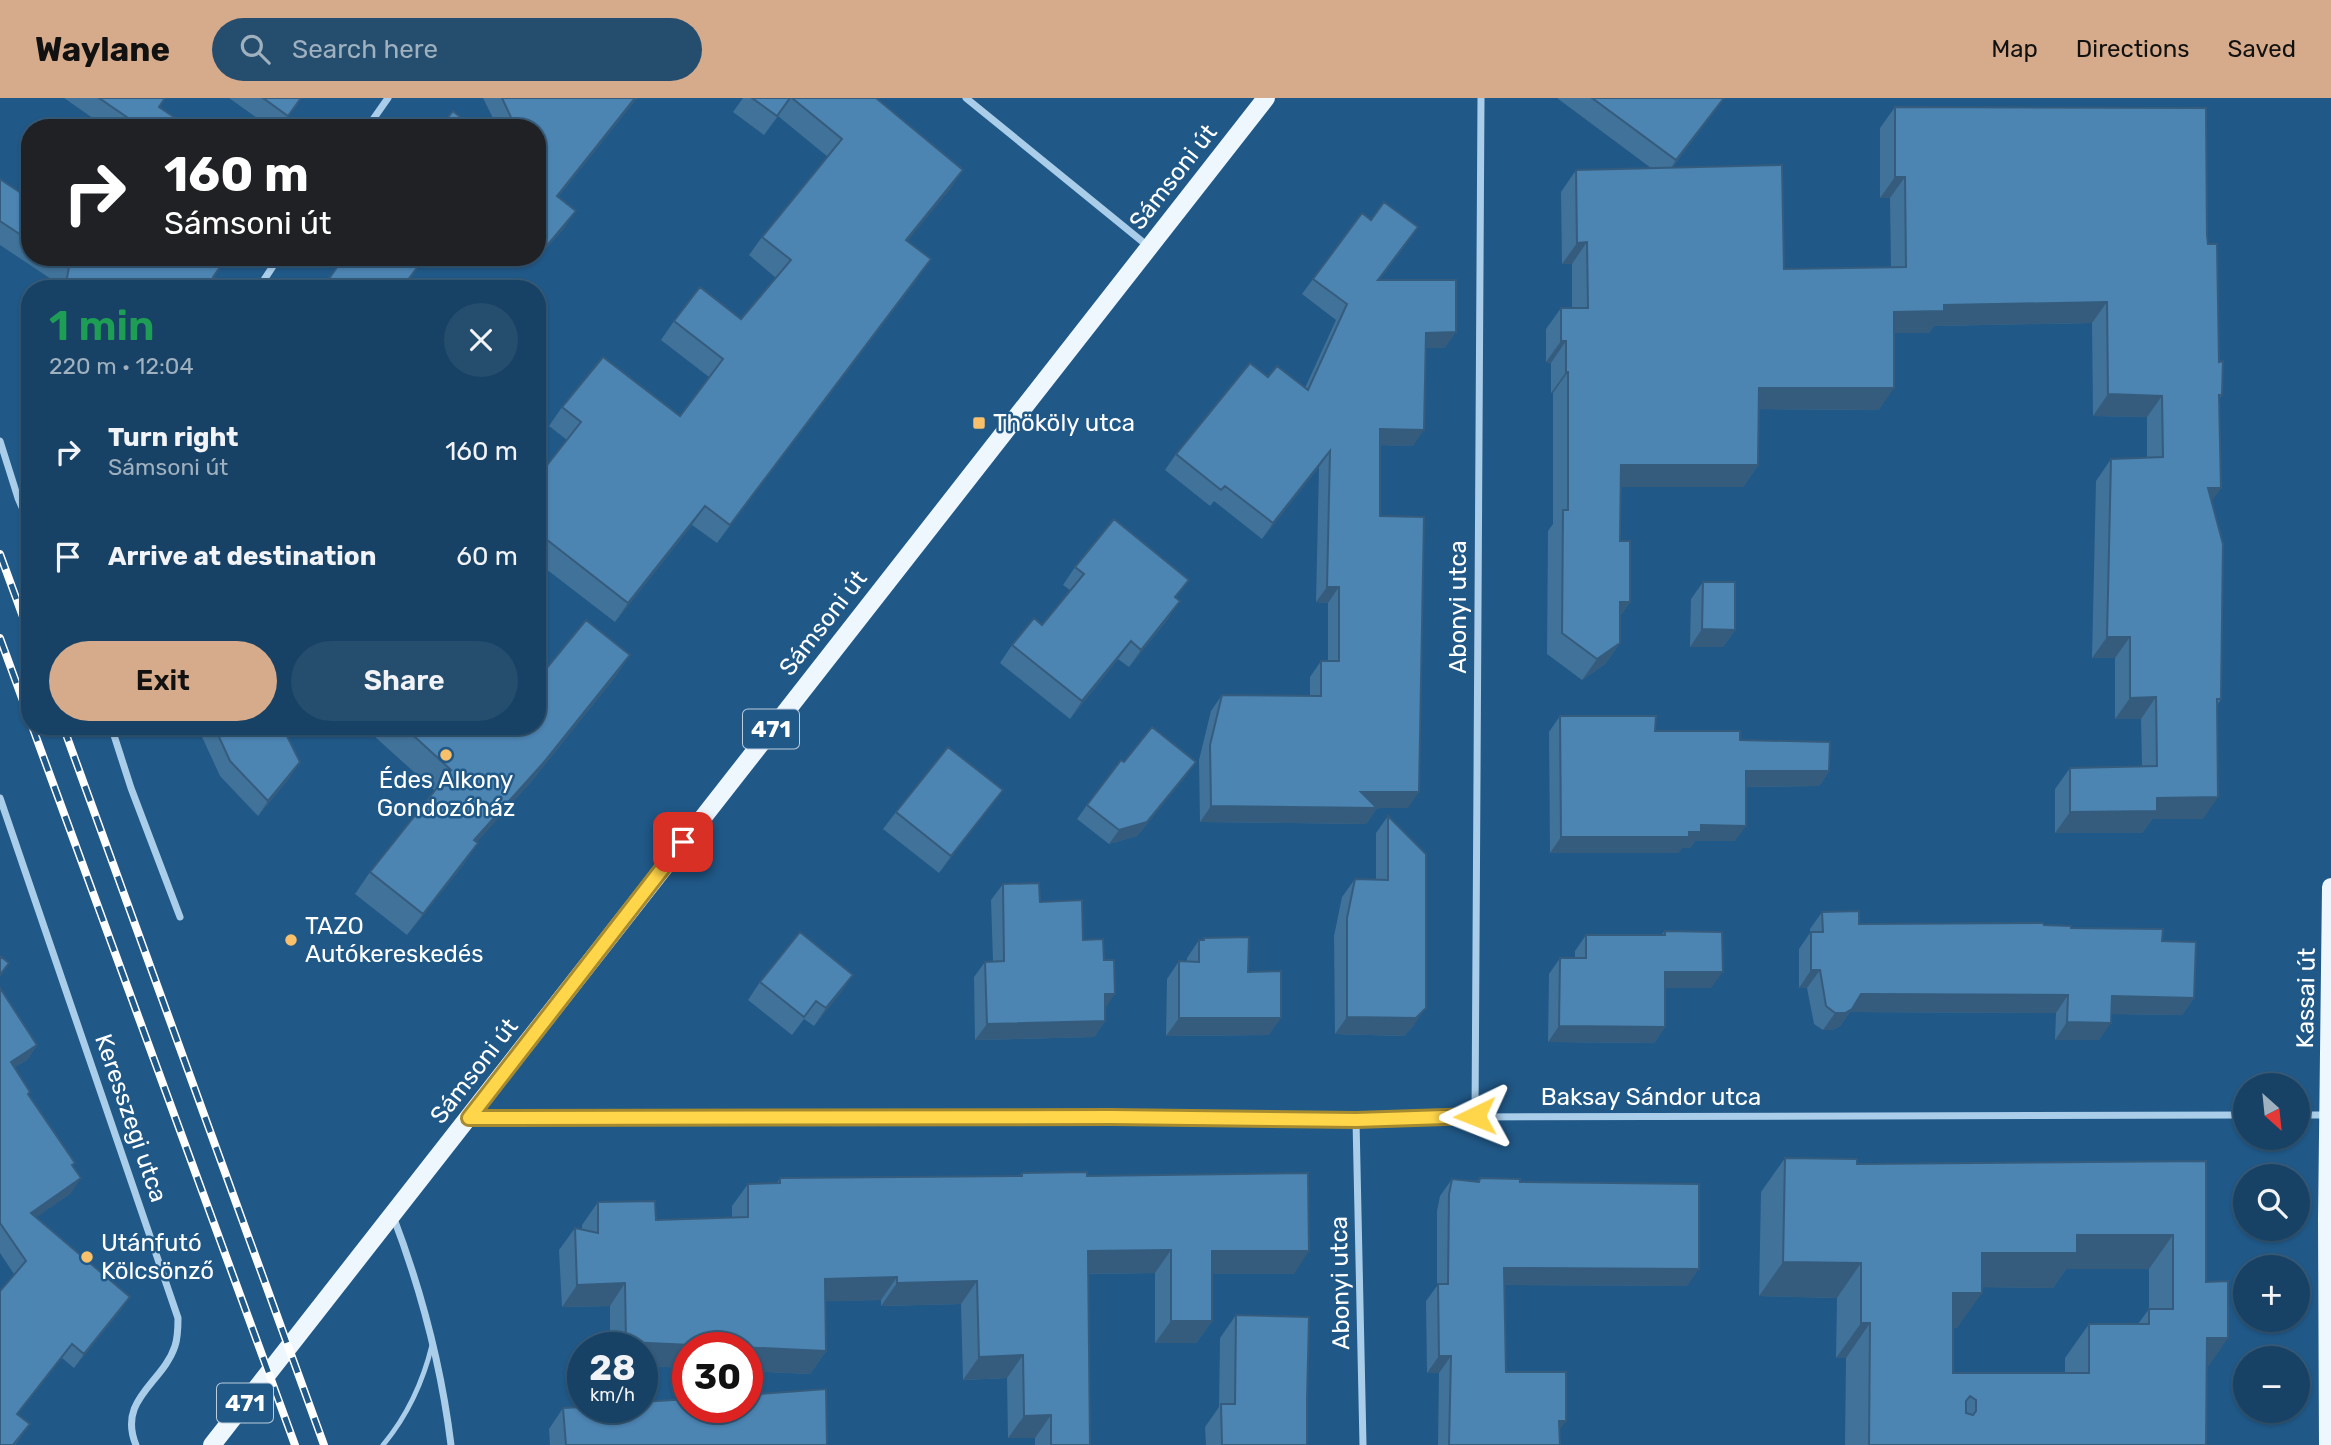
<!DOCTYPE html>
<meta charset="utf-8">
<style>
body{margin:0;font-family:Rubik,sans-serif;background:#254d6e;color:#f1f3f6;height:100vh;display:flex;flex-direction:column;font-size:26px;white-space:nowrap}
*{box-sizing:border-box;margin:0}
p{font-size:23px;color:#9fb0bf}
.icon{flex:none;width:38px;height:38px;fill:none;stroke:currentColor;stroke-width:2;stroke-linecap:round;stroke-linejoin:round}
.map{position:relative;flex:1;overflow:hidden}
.drawer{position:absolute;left:21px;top:182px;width:525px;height:455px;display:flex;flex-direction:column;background:#184265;border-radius:28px;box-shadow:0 2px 5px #0004,0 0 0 2px #365b79}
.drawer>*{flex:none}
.top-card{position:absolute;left:21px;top:21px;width:525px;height:147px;border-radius:28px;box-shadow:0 2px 5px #0004,0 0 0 2px #365b79;background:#202124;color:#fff;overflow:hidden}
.needle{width:46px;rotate:153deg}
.controls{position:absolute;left:2233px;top:975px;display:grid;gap:14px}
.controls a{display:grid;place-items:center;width:77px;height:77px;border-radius:50%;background:#184265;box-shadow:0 2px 5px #0004,0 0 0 2px #365b79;font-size:35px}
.speed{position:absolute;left:567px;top:1234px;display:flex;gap:14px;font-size:35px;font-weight:700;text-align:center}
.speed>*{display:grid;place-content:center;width:91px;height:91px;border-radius:50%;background:#184265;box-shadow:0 2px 5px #0004,0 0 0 2px #365b79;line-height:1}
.speed small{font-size:18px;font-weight:400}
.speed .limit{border:10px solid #d22;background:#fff;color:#111}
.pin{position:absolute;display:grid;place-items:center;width:60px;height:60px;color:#fff;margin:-30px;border-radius:14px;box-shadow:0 4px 10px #0006}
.me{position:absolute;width:77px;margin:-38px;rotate:268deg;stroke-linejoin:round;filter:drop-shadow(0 0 5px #0008)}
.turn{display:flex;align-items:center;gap:24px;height:147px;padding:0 28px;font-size:32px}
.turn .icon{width:91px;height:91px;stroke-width:2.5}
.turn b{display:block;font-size:49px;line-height:60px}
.round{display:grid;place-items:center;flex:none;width:74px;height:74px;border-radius:37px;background:#254d6e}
.overview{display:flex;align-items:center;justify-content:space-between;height:119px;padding:0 28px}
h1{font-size:42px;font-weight:600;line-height:52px;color:#1e9e55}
.button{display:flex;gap:14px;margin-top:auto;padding:14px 28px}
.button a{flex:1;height:80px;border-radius:42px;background:#d6ab8b;color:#111;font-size:28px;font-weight:600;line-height:80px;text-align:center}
.button a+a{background:#254d6e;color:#f1f3f6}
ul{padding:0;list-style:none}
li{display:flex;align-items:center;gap:21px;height:105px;padding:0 28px}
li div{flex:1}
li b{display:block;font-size:26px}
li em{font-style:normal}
header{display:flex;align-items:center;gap:42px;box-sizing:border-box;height:98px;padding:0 35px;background:#d6ab8b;color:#111}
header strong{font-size:33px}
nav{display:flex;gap:38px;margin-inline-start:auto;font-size:24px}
.search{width:490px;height:63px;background:#254d6e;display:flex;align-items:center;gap:18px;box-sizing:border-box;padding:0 24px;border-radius:38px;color:#9fb0bf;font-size:26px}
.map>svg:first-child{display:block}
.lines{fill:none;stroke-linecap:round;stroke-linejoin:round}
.service{stroke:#aaceea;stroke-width:5}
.minor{stroke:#aaceea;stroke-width:7}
.primary{stroke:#eef6fe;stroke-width:18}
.rail-casing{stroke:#fff;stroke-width:8}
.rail{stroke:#205887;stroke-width:5;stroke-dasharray:16;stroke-linecap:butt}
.wall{fill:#417299;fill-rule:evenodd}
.shaded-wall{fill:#355c7d}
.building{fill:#4c84b2;stroke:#355c7d;stroke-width:2;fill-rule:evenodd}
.route-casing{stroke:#a68a30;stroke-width:18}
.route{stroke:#ffd54a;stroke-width:12}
.poi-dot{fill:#f8c06b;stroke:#205887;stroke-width:2.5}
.labels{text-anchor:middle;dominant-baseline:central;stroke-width:5;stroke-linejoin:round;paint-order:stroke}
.shield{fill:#205887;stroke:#bccddb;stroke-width:2}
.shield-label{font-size:23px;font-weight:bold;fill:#fff}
.street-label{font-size:24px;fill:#fff;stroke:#205887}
.poi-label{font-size:24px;fill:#fff;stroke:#205887;text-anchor:start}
</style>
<header>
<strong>Waylane</strong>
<div class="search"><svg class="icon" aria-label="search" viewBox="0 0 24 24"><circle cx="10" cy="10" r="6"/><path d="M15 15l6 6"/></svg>Search here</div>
<nav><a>Map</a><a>Directions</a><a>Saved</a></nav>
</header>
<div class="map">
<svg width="2331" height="1347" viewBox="0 0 2331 1347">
<rect width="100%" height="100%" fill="#205887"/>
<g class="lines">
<path class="service" d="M383,1347C408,1317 423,1284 432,1247"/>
<path class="minor" d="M966,0L1149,149
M367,30L388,0
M258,191L279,159
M0,343L18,400L30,428
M111,628L131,690L180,819
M0,700L178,1220C178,1230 178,1239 175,1248C163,1285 117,1301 136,1347
M2298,1017H2329
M1475,1019L1481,0
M472,1020L1111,1019L1356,1022L1475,1019L2245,1017
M1356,1022L1363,1347
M393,1118C422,1194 441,1266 451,1347"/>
<path class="primary" d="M212,1347L1266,0
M2328,1347L2327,1121L2331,789"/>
<defs>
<path id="rail" d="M0,456L30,538
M0,540L30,622
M32,628L295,1347
M63,628L324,1347"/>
</defs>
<use href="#rail" class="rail-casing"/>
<use href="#rail" class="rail"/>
</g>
<path class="wall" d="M64,0H165L159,9L190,30H107Z
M229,0H301L280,30H271Z
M483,0H637L558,99L565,129L533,165L526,159H537V30H498Z
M743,0H876L963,72L950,91L907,143L918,180L717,445L692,427L615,524L537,464V380L567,342L549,328L562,309L680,318L709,279L661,242L674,223L741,221L776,180L749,157L762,139L828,59L778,18L764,37L733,14Z
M1557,0H1724L1672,70L1784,171L1891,169L1890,100H1880V30L1895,9L2207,137L2222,297L2219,301L2221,390L2211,403L2221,601L2218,606L2203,721H2152L2142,735H2055V691L2070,670L2142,668L2141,621H2115V560H2092L2096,383L2111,361L2147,360V319L2093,318L2092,225L1934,228L1929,235H1894L1879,312L1758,311V367L1743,389H1620V443L1630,504L1620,518V545L1605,566L1582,582L1547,556L1548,433L1553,426V295H1551V265L1546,264V231L1561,210H1572V166H1562L1561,94L1576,72L1651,70Z
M0,81L30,101V159H227L213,179L219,191H56L57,185L0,147Z
M1371,122L1407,145L1379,182L1445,250H1426L1413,348L1380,347V418L1408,710H1377L1366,726L1200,724L1199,662L1211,613L1222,597L1310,598V579L1321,563H1328V505L1316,504L1319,369L1262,441L1214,403L1210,408L1165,372L1176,356L1268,279L1305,290L1336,222L1302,196L1313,181Z
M1075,469L1177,500L1168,521L1129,569L1118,561L1070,621L1000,565L1012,547L1042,527L1070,492L1063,487Z
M1703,484L1735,532L1723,549H1690L1691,501Z
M630,557L615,579L530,685L476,744L478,745L463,767L407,837L355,796L370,774L435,693L363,628H537Z
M1560,618L1655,633L1740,642L1829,673L1819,688L1746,689L1735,743H1695L1690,750H1682L1678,755H1550L1549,634Z
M197,628H282L290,679L258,718L220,678Z
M1124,664H1196L1186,678L1137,738L1109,746L1077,721L1087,707Z
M1003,692L990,709L939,775L883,731L896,714Z
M1388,718L1414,927L1404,938L1335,936L1334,838L1342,799L1355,781L1376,782V735Z
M1003,786L1040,804L1105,910V923L1094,939L975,942L974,879L985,864L993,863L991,802Z
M1822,814L1859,826L2044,827L2162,843L2194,900L2182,917L2111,916L2099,942H2055L2056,915L1850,914L1840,928L1832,932H1823L1814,926L1807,890H1799V851L1810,835V831Z
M1665,833L1711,890H1665V929L1654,945L1548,944L1549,876L1560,860H1575V853L1586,837H1661Z
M1204,840L1248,874L1269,937L1166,938L1167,881L1179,863H1187V860L1199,842H1202Z
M853,877L841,894L814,928L804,921L792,937L748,902L760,884Z
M0,890L37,947L27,962L15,969L28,996L75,1065L73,1068L71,1095L36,1119L130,1199L120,1213L74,1270L62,1260L17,1317L30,1326L15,1347L14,1176L0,1155Z
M1785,1060L1857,1066L2206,1063L2207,1270L2206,1347H1845L1846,1260H1836L1837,1200L1759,1198L1761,1094ZM2066,1171H2149V1211L2138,1226H2089L2065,1260V1275H1953V1230H1957L1982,1189L2053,1190Z
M1022,1075L1087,1078L1294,1176H1212V1223L1196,1245H1155V1175L1088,1176L1090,1347H1035V1340H1008L1007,1280L963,1282L961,1206L881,1208V1202L825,1203L826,1253L810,1276L747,1273V1250L688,1270L642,1268V1250H610V1208L562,1209L559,1152L575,1130L582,1131V1127L598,1104L656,1122L732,1119V1108L748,1086L777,1085L780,1080L1019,1078Z
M1480,1080L1520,1084L1687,1188L1504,1187L1506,1274L1560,1332V1347H1438L1439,1275H1427L1426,1203L1437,1188V1113L1440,1098L1452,1081L1477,1083Z
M1236,1217L1307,1301V1347H1206L1205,1329L1219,1309L1220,1240Z
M563,1310L827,1347H550L549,1331Z"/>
<path class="shaded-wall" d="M635,0H637L546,114L557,98Z
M1724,0L1713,16L1664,80L1676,62Z
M963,72L950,91L893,161L906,142Z
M1895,79H1905L1890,100H1880Z
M576,113L565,129L533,165L545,150Z
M1587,144L1572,166H1562L1577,145Z
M931,161L918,180L717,445L730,427Z
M2107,204L2092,225L1934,228L1929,235H1879L1894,214L1944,207Z
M1456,234L1445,250H1415L1426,235Z
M1561,243H1566L1551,265L1546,264Z
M1566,274H1568L1553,295H1551Z
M1759,290H1894L1879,312L1744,311Z
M2108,296L2162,298L2147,319L2093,318Z
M1380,331L1424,332L1413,348L1369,347Z
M1330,353L1319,369L1262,441L1273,425Z
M1621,367H1758L1743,389H1606Z
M2208,390H2221L2206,411Z
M705,408L692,427L615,524L628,505Z
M1327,489H1339L1328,505L1316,504Z
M1180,503L1168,521L1129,569L1141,552Z
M1620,504H1630L1615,525Z
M1702,531L1735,532L1723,549H1690Z
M2107,539H2130L2115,560H2092Z
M1131,543L1118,561L1070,621L1082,603Z
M1620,545L1605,566L1582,582L1597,561Z
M630,557L615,579L530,685L459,764L474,742Z
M2156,599L2141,621H2115L2130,600Z
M300,664L290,679L258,718L268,703Z
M1196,664L1186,678L1137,738L1109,746L1119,732Z
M1746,673H1829L1819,688L1735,689Z
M1003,692L990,709L939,775L951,758Z
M1361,694H1419L1408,710H1377L1366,726L1200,724L1211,708Z
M2218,699L2203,721H2152L2142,735H2055L2070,714L2157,700Z
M1701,727L1746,728L1735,743H1695L1690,750H1682L1678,755H1550L1561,739L1689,734Z
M478,745L463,767L407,837L423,816Z
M1811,872H1820L1807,890H1799Z
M1665,874H1723L1711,890H1654Z
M853,877L841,894L814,928L826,910Z
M1105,896H1115L1104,912Z
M1861,896L2068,897L2056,915L1850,914L1840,928L1832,932H1823L1835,915Z
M2112,898L2194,900L2182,917L2100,916Z
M1426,910L1414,927L1404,938L1335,936L1347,919Z
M1179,920H1281L1269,937L1166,938Z
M1105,923L1094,939L975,942L987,926Z
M2067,924L2111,925L2099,942H2055Z
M1559,928L1665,929L1654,945L1548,944Z
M37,947L27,962L1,978L11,964Z
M81,1080L71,1095L21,1130L31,1115Z
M2077,1137H2173L2149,1171H2066L2053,1190L1958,1189L1982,1155Z
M1171,1152L1155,1175L1072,1176L1088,1153Z
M1212,1153H1309L1294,1176H1196Z
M1783,1164L1861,1165L1837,1200L1759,1198Z
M1504,1170L1699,1171L1687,1188L1492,1187Z
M897,1179L881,1202L809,1204L825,1181Z
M977,1183L961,1206L881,1208L897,1185Z
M625,1185L610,1208L562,1209L577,1187Z
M1953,1195H1982L1957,1230L1929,1229Z
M130,1199L120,1213L74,1270L84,1256Z
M1171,1223H1212L1196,1245H1155Z
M1861,1225H1870L1846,1260H1836Z
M2207,1240H2228L2204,1275Z
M626,1244L744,1250H688V1270L642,1268V1250H622Z
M72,1246L62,1260L6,1331L17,1316Z
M747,1250L826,1253L810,1276L747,1273Z
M1023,1257L1007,1280L963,1282L979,1259Z
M1439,1258H1451L1439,1275H1427Z
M1051,1317L1035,1340H1008L1024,1318Z
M1559,1323H1566L1554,1340Z"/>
<path class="building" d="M99,0H165L159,9L190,30H130L134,24Z
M263,0H301L288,18Z
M502,0H635L557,98L576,113L545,150L537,143V82L543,87L537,74V30H516Z
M752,0H790L777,18Z
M792,0H876L963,72L906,142L931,161L730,427L705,408L628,505L537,434V380L581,324L562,309L603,259L680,318L723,261L674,223L700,189L741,221L791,162L762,139L842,41Z
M1592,0H1724L1676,62Z
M1895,9L2206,10L2207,137L2208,146H2217L2219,264L2223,263L2222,297H2219L2221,390H2208L2223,446L2221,601H2217L2218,699L2157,700V713L2070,714V670L2157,668L2156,599L2130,600V539H2107L2111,361L2163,359L2162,298L2108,296L2107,204L1944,207V213L1894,214V290H1759L1758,367H1621L1620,443H1630V504H1620V545L1597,561L1562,535L1563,412H1568V274H1566V243H1561V210H1588L1587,144L1577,145L1576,72L1782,67L1784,171L1906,169L1905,79H1895Z
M453,13L473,30H440Z
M0,81L30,101V143L0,123Z
M1384,104L1418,129L1378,182H1456V234L1426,235L1424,332L1380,331V418L1424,419L1419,694H1361L1377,710L1211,708L1210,647L1222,597L1321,598V563H1339V489H1327L1330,353L1273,425L1225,388L1221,392L1176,356L1250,265L1268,279L1277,268L1308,292L1347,206L1313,181L1362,115L1371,122Z
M54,159H227L213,179L222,186L219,191H163L158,187L155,191H65L69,169Z
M344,159H409L419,167L404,187L409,191H322Z
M1114,421L1189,482L1175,499L1180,503L1141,552L1131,543L1082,603L1012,547L1034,520L1042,527L1084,476L1075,469Z
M1703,484H1735V532L1702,531Z
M586,522L630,557L545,663L474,742L478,745L423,816L370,774L451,672L403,628H537V582Z
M1560,618H1656L1655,633H1740V642L1830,644L1829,673H1746V728L1701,727V734H1689V739H1561Z
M214,628H282L300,664L268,703L230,663Z
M1152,629L1196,664L1147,724L1119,732L1087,707L1121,662L1124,664Z
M948,649L1003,692L951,758L896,714Z
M1388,718L1426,756V910L1416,920L1347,919V820L1355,781L1388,782Z
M1039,785L1040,804L1082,802L1083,842L1103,841L1104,862H1114L1115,896H1105V923L987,926L985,864L1004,863L1003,786Z
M1859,813V826L2043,825L2044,827L2071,828V830L2163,831L2162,843L2196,844L2194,900L2112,898L2111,925L2067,924L2068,897L1861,896L1852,911L1845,915H1835L1826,908L1820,872H1811V834H1823L1822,814Z
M1665,833L1722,834L1723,874H1665V929L1559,928L1560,860H1586V837H1665Z
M800,834L853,877L826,910L816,903L804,919L760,884Z
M1249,839L1248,874L1281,873V920H1179V863L1199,864V842H1204V840Z
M0,858L9,865L0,877Z
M0,890L37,947L11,964L30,994L28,996L75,1065L72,1067L81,1080L31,1115L130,1199L84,1256L72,1246L17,1316L30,1326L13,1347H0V1193L26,1163L0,1125Z
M1785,1060L1857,1061V1066L2206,1063V1184L2228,1183V1240H2207L2206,1347H1869L1870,1225H1861V1165L1783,1164ZM2077,1137H2173V1211H2149V1226H2089V1275H1953V1195H1982V1155H2077ZM1970,1298L1976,1302V1313L1973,1317L1966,1315V1303Z
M1087,1074V1078L1308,1075L1309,1153H1212V1223H1171V1152L1088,1153L1090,1347H1051V1317L1024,1318L1023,1257L979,1259L977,1183L897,1185V1179L825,1181L826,1253L626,1244L625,1185L577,1187L575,1130L598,1135V1104L655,1103L656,1122L748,1119V1086L780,1085V1080L1022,1078V1075Z
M1480,1080L1520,1081V1084L1699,1086V1171L1504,1170L1506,1274H1566V1323H1559L1560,1347H1449L1451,1258H1439L1438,1186H1448L1449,1096L1452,1081L1479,1084Z
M1236,1217L1309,1219L1307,1301V1347H1222L1221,1306H1235Z
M826,1291L827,1347H566L563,1310L583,1309H642V1304L688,1301V1309H747V1297Z"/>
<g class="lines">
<defs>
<path id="route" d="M683,744L469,1020L1111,1019L1356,1022L1475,1018"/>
</defs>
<use href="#route" class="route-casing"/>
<use href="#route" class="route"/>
</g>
<g class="poi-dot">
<rect x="972" y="318" width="14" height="14" rx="3.5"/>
<circle cx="446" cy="657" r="7"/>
<circle cx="291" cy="842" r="7"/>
<circle cx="87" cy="1159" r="7"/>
</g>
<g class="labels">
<g class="shield">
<rect x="743" y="611.5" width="56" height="39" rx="5"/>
<rect x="217" y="1285.5" width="56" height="39" rx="5"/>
</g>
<g class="shield-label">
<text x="771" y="631">471</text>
<text x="245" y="1305">471</text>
</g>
<g class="street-label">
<text transform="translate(1173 79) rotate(-52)">Sámsoni út</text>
<text transform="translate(1458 509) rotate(-90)">Abonyi utca</text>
<text transform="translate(823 525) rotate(-52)">Sámsoni út</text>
<text transform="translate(2306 900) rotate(-89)">Kassai út</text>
<text transform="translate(474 973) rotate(-52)">Sámsoni út</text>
<text x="1651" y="999">Baksay Sándor utca</text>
<text transform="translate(131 1020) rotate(71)">Keresszegi utca</text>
<text transform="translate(1340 1185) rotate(-91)">Abonyi utca</text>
</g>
<g class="poi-label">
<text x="993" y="325">Thököly utca</text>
<text x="446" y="682" text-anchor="middle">Édes Alkony<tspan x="446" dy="28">Gondozóház</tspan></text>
<text x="305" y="828">TAZO<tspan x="305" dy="28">Autókereskedés</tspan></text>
<text x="101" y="1145">Utánfutó<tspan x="101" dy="28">Kölcsönző</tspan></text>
</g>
</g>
</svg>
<div class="controls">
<a><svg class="needle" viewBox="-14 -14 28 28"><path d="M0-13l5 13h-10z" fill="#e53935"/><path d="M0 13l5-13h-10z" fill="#9fb0bf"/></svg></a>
<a><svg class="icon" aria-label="search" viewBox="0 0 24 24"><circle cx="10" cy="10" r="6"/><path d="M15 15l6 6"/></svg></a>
<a>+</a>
<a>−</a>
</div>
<div class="speed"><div>28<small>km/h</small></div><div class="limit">30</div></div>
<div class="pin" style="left:683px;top:744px;background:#d93025"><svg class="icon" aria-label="arrive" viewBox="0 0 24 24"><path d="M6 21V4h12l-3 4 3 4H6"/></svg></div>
<svg class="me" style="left:1475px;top:1018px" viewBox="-20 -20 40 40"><path d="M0-17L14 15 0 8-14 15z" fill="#ffd54a" stroke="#fff" stroke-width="4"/></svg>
<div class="top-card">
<div class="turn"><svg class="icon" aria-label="right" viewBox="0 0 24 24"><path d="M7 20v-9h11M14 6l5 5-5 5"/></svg><div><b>160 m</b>Sámsoni út</div></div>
</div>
<section class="drawer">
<div class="overview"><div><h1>1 min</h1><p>220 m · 12:04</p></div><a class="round"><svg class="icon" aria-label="close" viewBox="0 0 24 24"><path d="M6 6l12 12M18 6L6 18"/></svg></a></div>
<ul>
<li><svg class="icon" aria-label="right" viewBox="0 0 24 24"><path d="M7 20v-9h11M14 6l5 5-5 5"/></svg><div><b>Turn right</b><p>Sámsoni út</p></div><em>160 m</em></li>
<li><svg class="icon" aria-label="arrive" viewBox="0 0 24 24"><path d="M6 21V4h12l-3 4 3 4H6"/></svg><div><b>Arrive at destination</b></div><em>60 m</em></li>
</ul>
<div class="button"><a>Exit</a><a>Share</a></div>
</section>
</div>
